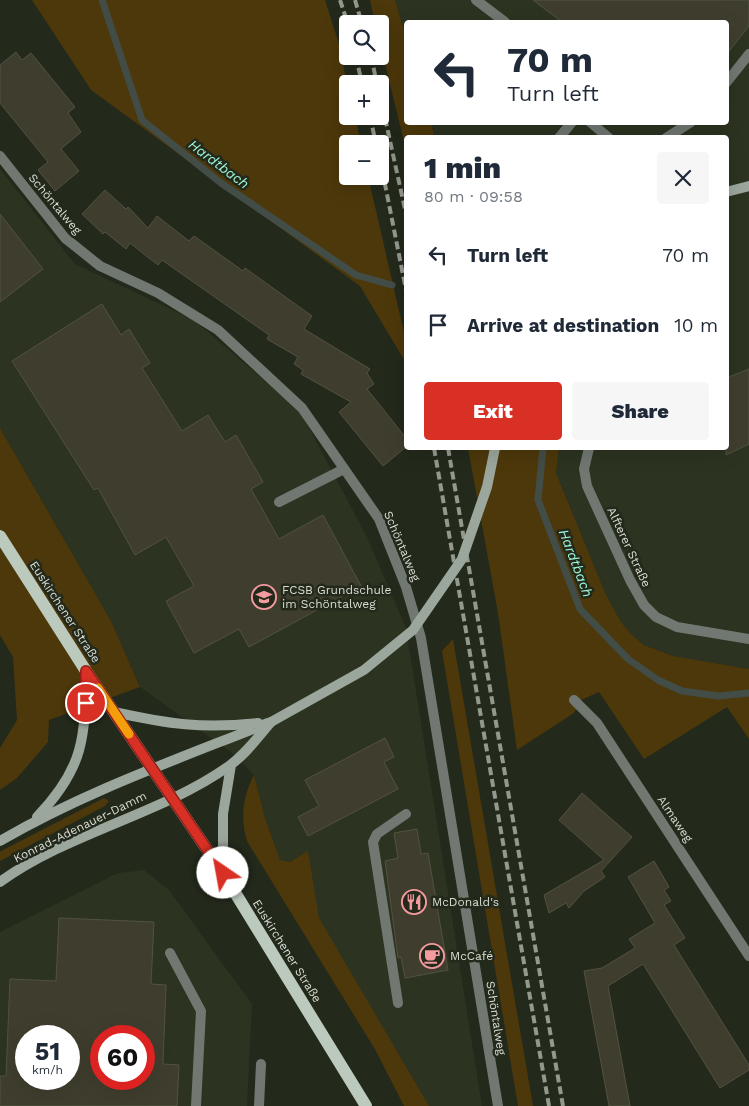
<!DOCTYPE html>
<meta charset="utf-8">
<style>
body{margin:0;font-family:"Work Sans",sans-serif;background:#f6f6f7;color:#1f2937;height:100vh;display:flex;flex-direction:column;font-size:19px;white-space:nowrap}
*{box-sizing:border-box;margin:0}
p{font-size:16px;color:#747a83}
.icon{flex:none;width:28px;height:28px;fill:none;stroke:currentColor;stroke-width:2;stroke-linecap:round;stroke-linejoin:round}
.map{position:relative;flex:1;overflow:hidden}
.drawer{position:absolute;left:404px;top:135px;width:325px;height:315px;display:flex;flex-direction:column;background:#fff;border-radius:5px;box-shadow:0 5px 20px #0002}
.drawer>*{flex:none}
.guide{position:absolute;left:404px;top:20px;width:325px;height:105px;border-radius:5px;box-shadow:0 5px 20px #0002;background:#fff;color:#1f2937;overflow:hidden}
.tools{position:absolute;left:339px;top:15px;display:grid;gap:10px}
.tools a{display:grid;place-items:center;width:50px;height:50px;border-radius:5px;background:#fff;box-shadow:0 5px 20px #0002;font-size:25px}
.speed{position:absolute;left:15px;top:1025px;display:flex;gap:10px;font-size:25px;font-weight:700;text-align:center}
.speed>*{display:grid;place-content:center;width:65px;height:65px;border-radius:50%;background:#fff;box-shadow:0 5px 20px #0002;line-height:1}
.speed small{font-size:12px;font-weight:400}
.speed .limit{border:8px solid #d22;background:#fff;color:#111}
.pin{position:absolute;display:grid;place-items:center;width:42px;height:42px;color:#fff;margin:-21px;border:2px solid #fff;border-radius:50%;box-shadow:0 1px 5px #0007}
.me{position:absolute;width:55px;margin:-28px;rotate:327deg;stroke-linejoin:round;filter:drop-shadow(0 0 4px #0008)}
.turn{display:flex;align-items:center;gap:18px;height:105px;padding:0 20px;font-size:22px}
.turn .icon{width:65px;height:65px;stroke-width:2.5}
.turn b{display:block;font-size:35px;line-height:42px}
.round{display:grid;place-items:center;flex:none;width:52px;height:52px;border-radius:5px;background:#f6f6f7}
.head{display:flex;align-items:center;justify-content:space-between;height:85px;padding:0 20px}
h1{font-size:30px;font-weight:800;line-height:38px}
.button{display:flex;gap:10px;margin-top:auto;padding:10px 20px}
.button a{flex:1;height:58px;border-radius:5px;background:#d93025;color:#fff;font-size:20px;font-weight:800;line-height:58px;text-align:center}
.button a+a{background:#f6f6f7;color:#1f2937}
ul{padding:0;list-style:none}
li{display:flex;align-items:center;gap:15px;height:70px;padding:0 20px}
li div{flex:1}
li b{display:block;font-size:19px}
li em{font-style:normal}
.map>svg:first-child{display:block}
.built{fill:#2c3320;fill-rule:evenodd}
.green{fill:#4d380b}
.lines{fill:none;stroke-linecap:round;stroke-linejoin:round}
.stream{stroke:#424d47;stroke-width:7}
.building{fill:#3f3e2e;stroke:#535241;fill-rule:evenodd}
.service{stroke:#717872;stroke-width:10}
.minor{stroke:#717872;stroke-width:10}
.secondary{stroke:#9ba69c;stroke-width:10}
.primary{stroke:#bccabd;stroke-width:12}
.rail{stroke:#94998e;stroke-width:4;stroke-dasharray:8 4;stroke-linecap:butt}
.secondary-bridge{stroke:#9ba69c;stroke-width:10}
.route-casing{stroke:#8d1f18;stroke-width:12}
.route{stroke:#d93025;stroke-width:9}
.slow{stroke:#f59e0b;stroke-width:9}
.labels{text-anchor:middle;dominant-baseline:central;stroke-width:5;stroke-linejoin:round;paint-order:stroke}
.street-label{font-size:12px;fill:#d9ddd4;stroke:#23291b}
.poi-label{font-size:12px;fill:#d9ddd4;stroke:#23291b;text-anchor:start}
.water-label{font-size:14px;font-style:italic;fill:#9ff8d9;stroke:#23291b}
</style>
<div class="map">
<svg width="749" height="1106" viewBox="0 0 749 1106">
<rect width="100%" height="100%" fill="#23291b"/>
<path class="built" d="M395,0H749V669L673,656L644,645L632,635L621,622L606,595L556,473L559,448H726V138L436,137L431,123L726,122V22H406V37Z
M0,169L75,264L194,320L300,411L367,537L406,628L482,1106H429L317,916L308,852L290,862L280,861L265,818L254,775L232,753L140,687L111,621L0,428Z
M144,870L169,890L252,1004L247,1106H0V932L118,873ZM26,1036H69V1079H26ZM101,1036H144V1079H101Z"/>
<path class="green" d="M32,0H325L339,44L347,84L348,116H355L361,144H348V176H368L406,341V363L360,286L91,90Z
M370,0H395L406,37V122L431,123L435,137L406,138V150L380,43V24H375Z
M0,428L111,621L140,687L49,720L48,742L17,778L0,790V748L17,720L13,657L0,635Z
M468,448H559L556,473L606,595L621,622L632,635L644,645L673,656L749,669V739L727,707L644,759L599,692L581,700L574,713L517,750L498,613Z
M453,639L533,1106H518L442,651Z
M254,775L265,818L280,860L290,862L308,851L319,918L429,1106H404L376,1051L247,841C240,818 243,796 254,775Z
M104,798L109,801L105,806L0,861V852L3,850Z"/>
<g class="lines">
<path class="stream" d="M102,0L142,120L221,183L356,275L392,285
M543,448L538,500L580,609L628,659L658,680L682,691L718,696L749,693"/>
</g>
<path class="building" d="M533,0H749V26L726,55V22H562Z
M16,52L22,60L31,53L75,107L68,113L81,132L61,149L79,171L55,191L38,170L48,162L0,103V65Z
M105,190L126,209L128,207L148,228L157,216L189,241L194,236L243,271L245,268L312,316L304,329L370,369L367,373L374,384L367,389L406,438V447L383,466L339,412L351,402L301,374L303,370L294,364L298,357L267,339L269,335L162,260L158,265L130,243L126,249L105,232L103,234L82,214Z
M0,214L43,269L0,302Z
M102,304L121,335L129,329L150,363L142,368L182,431L208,415L225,442L236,435L263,482L251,489L279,539L323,515L361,586L249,647L239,629L194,653L166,601L194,586L166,537L135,555L98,488L94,490L12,361Z
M749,369V444L726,455V378Z
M385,738L394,757L384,762L398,789L308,836L298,817L319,806L305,780Z
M582,793L632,837L601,871L605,877L584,891L569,908L566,903L549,913L544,895L604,860L559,820Z
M417,829L421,854L428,853L448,970L405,978L401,957L398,958L385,861L398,858L394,833Z
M654,861L669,887L664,890L671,901L664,905L685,938L674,945L749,1065V1070L720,1088L643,964L608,986L630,1106H609L584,971L602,968L635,948L629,939L655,923L628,877Z
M59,918L154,922L151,984L166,985L163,1064L179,1065L177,1106H0V1076H6L10,979L56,981ZM26,1036H69V1079H26ZM101,1036H144V1079H101Z"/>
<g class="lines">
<path class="service" d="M476,0L505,22
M726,83L749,54
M590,122L609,138
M559,138L572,122
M666,138L691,122
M589,448L584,469L587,486L630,580L644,605L656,617L677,627L749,639
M279,502L344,469
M170,953L201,1011L196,1106
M398,1003L373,842L377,834L406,814
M259,1106L261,1064"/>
<path class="minor" d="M0,156L65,238L100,266L158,293L218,330L302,408L379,519L406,587L421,638L498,1106
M574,700L597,723L749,956"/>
<path class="secondary" d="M726,192L749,186
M114,712C168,724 202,729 258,723
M37,817C85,767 85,737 86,671
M0,841C84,792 178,759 268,723
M223,873V814L231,765
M0,882C69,832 160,815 229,766C246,754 258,737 271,722"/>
<path class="primary" d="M0,536L86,671L223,873L366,1106"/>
<path class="rail" d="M340,0L348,24
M355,0L362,24
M356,56L362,84
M371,56L377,84
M380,95L406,214
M370,116L376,144
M380,159L406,290
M434,448L549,1106
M448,448L563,1106"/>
<path class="secondary-bridge" d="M271,722L364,670L413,630L462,559L487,487L495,448"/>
</g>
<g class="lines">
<defs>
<path id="route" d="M86,703V671L223,873"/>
</defs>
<use href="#route" class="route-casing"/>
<use href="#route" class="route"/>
<path class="slow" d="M98,688L129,734"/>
</g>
<defs>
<symbol id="school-ring" viewBox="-11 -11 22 22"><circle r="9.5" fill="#23291b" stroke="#f49b9f" stroke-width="1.5"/><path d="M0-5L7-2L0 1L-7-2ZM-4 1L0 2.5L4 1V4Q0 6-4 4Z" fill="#f49b9f"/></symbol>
<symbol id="restaurant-ring" viewBox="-11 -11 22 22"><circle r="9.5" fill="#23291b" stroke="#f49b9f" stroke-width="1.5"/><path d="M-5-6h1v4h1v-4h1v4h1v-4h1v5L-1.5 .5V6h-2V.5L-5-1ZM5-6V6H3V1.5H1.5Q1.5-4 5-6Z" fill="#f49b9f"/></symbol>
<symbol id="cafe-ring" viewBox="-11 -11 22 22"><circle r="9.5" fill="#23291b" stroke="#f49b9f" stroke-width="1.5"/><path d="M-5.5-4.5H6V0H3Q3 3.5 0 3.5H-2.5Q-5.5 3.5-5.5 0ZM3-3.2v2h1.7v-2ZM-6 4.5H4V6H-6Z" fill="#f49b9f"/></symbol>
</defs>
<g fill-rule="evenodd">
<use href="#school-ring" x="250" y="583" width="28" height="28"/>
<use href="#restaurant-ring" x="400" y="888" width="28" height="28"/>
<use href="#cafe-ring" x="418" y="942" width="28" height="28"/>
</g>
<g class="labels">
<g class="street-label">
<text transform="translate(55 204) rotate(50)">Schöntalweg</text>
<text transform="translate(402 546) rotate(67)">Schöntalweg</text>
<text transform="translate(629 547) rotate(65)">Alfterer Straße</text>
<text transform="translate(65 612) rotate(57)">Euskirchener Straße</text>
<text transform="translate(675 819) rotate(56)">Almaweg</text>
<text transform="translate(80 827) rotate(-26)">Konrad-Adenauer-Damm</text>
<text transform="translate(287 951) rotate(58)">Euskirchener Straße</text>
<text transform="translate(496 1018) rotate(81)">Schöntalweg</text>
</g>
<g class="poi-label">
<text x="282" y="590">FCSB Grundschule<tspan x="282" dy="14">im Schöntalweg</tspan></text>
<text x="432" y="902">McDonald's</text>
<text x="450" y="956">McCafé</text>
</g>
<g class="water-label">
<text transform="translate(219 164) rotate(37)">Hardtbach</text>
<text transform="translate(576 563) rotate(69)">Hardtbach</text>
</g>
</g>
</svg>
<div class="tools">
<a><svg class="icon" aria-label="search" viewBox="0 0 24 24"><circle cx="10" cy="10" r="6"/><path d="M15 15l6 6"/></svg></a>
<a>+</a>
<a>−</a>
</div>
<div class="speed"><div>51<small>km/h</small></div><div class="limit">60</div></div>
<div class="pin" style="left:86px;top:703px;background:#d93025"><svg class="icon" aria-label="arrive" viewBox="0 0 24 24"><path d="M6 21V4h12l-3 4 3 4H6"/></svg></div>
<svg class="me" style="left:223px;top:873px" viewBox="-20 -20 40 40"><circle r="19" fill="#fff"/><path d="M0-13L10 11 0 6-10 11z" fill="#d93025"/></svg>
<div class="guide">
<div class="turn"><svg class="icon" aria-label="left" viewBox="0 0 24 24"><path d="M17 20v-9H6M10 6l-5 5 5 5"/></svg><div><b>70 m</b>Turn left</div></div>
</div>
<section class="drawer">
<div class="head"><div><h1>1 min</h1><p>80 m · 09:58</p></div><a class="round"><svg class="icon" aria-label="close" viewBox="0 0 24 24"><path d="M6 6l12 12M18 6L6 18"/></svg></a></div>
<ul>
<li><svg class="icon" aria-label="left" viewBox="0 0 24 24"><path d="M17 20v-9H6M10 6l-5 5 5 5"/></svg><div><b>Turn left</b></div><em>70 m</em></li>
<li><svg class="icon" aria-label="arrive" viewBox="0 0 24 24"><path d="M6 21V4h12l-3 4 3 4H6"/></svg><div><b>Arrive at destination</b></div><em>10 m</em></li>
</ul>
<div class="button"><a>Exit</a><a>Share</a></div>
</section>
</div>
